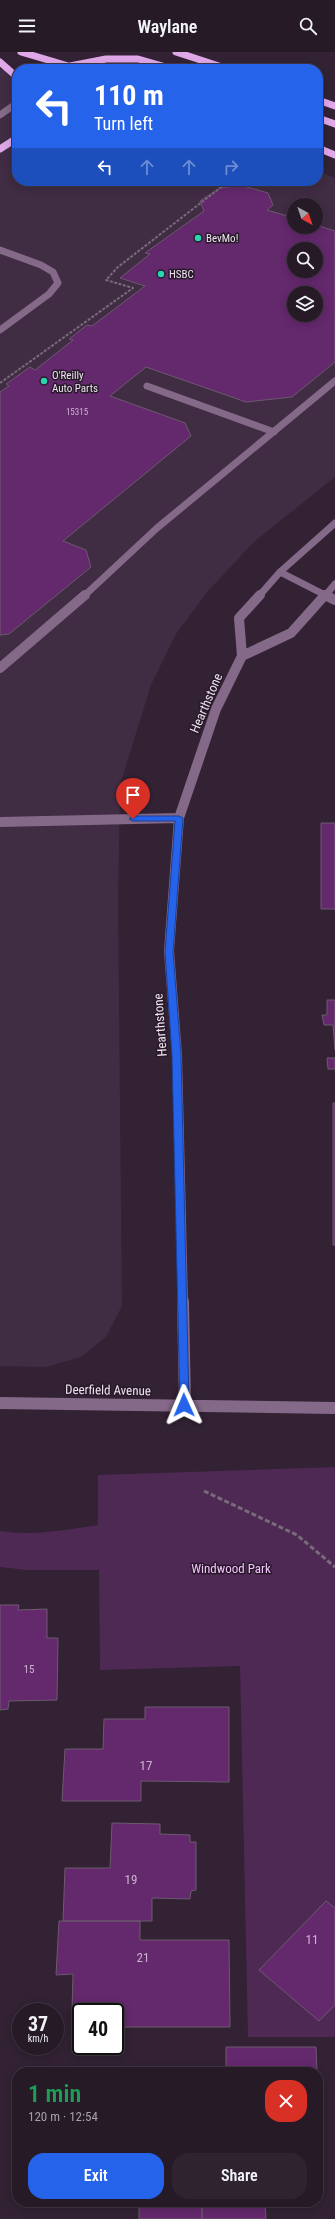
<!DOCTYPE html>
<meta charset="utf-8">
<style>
body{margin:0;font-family:"Roboto Condensed",sans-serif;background:#2e232f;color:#f1f3f6;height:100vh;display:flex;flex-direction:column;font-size:15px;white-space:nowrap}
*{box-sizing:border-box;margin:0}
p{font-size:13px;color:#a4a1a7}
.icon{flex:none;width:22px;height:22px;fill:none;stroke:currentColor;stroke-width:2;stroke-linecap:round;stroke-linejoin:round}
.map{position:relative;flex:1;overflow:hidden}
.drawer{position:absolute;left:12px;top:2015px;width:311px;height:140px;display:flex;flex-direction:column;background:#261a27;border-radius:16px;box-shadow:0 2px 10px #0003,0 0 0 1px #423844}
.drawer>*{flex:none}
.guide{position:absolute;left:12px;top:12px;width:311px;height:122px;border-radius:16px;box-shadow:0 2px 10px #0003,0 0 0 1px #423844;background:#2563eb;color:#fff;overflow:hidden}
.needle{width:26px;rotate:140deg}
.buttons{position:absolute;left:287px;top:146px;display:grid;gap:8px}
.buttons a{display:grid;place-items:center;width:36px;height:36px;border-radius:50%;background:#261a27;box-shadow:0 2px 10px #0003,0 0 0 1px #423844;font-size:20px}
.speed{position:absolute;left:12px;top:1951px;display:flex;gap:8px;font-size:20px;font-weight:700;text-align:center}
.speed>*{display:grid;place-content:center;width:52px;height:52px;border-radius:50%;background:#261a27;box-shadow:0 2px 10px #0003,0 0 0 1px #423844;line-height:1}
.speed small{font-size:10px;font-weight:400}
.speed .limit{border:2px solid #111;border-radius:6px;background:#fff;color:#111}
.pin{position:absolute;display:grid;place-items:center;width:34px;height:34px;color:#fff;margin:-41px -17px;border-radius:50% 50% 50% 0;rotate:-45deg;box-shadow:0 0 4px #0007}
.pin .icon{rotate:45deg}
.me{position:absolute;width:44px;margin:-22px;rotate:359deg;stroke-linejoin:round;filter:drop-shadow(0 0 3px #0008)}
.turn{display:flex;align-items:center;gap:14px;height:84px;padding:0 16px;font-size:18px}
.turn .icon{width:52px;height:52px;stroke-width:2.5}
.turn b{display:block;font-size:28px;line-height:34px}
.lanes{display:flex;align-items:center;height:38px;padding:0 16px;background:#0003;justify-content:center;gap:20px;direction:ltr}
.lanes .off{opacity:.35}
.round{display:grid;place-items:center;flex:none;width:42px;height:42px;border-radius:16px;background:#2e232f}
.summary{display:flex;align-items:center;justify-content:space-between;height:68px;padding:0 16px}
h1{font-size:24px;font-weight:600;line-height:30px;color:#1e9e55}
.action{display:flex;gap:8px;margin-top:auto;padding:8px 16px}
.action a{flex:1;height:46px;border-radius:16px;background:#2563eb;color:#fff;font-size:16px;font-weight:600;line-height:46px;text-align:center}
.action a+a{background:#2e232f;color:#f1f3f6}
header{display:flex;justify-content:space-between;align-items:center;height:52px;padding:0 16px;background:#261a27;font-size:18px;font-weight:600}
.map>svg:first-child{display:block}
.built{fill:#402c43;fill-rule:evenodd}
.green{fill:#4e2954}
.building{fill:#64286d;stroke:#6c5a6f;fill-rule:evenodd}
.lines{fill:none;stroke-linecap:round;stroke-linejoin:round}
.path-far1{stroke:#796b7b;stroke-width:2;stroke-dasharray:3 1.5;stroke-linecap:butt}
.path{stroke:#796b7b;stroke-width:3;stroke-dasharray:5 2.5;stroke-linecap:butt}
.minor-far2{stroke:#846988;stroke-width:7}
.minor-far1{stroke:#846988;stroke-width:10}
.minor{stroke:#846988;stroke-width:12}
.major{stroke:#e1a8e9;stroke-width:7}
.route{fill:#2563eb;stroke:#184099}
.poi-dot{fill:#29d5ad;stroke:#28192a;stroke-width:1.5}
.labels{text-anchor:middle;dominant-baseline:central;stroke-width:3;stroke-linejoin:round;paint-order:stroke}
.far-number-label{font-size:9px;fill:#ccb4ce}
.far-poi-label{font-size:11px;fill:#eee3ef;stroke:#28192a;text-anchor:start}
.number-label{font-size:11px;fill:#ccb4ce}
.street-label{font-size:13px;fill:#eee3ef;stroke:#28192a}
.park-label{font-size:13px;fill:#f3c1fb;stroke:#28192a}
.near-number-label{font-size:13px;fill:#ccb4ce}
</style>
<header><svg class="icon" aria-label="menu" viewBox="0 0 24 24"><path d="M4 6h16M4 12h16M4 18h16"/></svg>Waylane<svg class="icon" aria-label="search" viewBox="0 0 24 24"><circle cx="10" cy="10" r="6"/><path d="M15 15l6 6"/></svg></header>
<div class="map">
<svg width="335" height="2167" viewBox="0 0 335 2167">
<rect width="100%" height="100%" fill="#322234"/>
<path class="built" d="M0,17L17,22V129H318V119L335,126V425L255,489L208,539L176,582L151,633L120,733L118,852L122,1254L106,1285L81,1305L46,1315L0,1314ZM294,153H316V175H294ZM294,197H316V219H294ZM294,241H316V263H294Z"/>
<path class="green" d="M335,1415V1985H248L240,1614L100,1618L99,1518H27L0,1515V1479C33,1484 66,1478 98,1473V1423Z"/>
<path class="building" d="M240,133L268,141L273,153L267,158L294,166V175H316V173L335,179V310L292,345L246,350L146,315L110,344L185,371L191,384L63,489L86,498L91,515L9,582L0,583V340L9,334L6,332L30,315L35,318L73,288L69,287L87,273L92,274L145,234L120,226L150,202L145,201L204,159L200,149L220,136ZM294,197H316V219H294ZM294,241H316V263H294Z
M321,771H335V858V857H321Z
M327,948H335V998L333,973H324L322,963H327Z
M327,1006H335V1017H328Z
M333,1051H335V1193H333Z
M0,1553H19L18,1558L47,1557V1586H58L57,1648L9,1649L8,1657L0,1658Z
M145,1655H229V1730L141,1729V1749H62L65,1697H103L104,1667H145Z
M112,1771L160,1772V1782L190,1783V1790H196V1838L191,1839L190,1847L152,1846V1869H63L65,1816H110Z
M326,1849L335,1856V1953L319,1969L259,1918Z
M59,1869H140V1888H229L230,1975H115L114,1958H72L73,1922L56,1923Z
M226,1995H316L317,2020H226Z
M318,2041L321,2126H318Z
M139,2150H202V2167H139Z
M202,2150H265L266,2167H202Z"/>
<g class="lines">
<path class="path-far1" d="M0,331L133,236L106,228L118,215L229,129"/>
<path class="path" d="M204,1439L297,1483L335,1515"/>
<path class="minor-far2" d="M0,63L17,51
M0,198L41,213L53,220L58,231L49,242L0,278
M147,334L274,380
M280,520L327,544
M84,544L157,476L335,329
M259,544L280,520L335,471
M325,544L335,532"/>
<path class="minor-far1" d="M325,543L335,548
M242,604L291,581L325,543
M0,616L85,543
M0,770L179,766
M183,1250L177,1003L169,899L179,766L216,657L242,604L239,566L260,543"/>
<path class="minor" d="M183,1249L185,1353
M0,1351L335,1356"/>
<path class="major" d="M21,0L75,16
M176,0L228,17
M0,10L17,25
M70,14L106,7H138L173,17
M318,48L335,54
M318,66L335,72
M318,96L335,103
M0,97L17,86"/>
</g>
<path class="route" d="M179,764L183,766L173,900L181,1003L189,1353L184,1357L180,1353L172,1003L165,900L175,769H133L129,767L133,764Z"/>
<g class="poi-dot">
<circle cx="198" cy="186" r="4"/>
<circle cx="161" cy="222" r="4"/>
<circle cx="44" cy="329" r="4"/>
</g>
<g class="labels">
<g class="far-number-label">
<text x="77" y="360">15315</text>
</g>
<g class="far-poi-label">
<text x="206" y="186">BevMo!</text>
<text x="169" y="222">HSBC</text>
<text x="52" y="323">O'Reilly<tspan x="52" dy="13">Auto Parts</tspan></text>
</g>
<g class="number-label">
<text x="29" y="1617">15</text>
</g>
<g class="street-label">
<text transform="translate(206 651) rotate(-67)">Hearthstone</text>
<text transform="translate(160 973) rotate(-94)">Hearthstone</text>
<text transform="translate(108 1338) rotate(1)">Deerfield Avenue</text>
</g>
<g class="park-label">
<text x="231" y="1516">Windwood Park</text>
</g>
<g class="near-number-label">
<text x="146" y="1713">17</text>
<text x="131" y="1827">19</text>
<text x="312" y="1887">11</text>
<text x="143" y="1905">21</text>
</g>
</g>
</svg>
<div class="buttons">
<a><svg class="needle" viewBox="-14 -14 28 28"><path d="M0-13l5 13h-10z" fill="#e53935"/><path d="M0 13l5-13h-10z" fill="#a4a1a7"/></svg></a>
<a><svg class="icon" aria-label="search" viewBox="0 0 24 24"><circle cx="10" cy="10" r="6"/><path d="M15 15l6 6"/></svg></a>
<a><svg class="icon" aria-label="layers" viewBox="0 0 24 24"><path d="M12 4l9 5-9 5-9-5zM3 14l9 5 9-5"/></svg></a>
</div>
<div class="speed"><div>37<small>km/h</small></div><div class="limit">40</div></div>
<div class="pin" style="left:133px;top:767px;background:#d93025"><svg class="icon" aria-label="arrive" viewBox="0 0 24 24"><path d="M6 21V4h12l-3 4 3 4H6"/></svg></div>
<svg class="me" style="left:184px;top:1353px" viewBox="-20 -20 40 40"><path d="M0-17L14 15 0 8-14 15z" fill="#2563eb" stroke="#fff" stroke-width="4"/></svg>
<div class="guide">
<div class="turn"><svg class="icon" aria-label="left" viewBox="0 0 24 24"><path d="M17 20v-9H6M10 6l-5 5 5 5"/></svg><div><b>110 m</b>Turn left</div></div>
<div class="lanes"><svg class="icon" aria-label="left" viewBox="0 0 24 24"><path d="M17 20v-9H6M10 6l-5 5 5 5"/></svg><svg class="icon off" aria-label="ahead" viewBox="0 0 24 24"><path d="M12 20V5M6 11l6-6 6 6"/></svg><svg class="icon off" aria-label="ahead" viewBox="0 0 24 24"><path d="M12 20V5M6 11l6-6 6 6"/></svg><svg class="icon off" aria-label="right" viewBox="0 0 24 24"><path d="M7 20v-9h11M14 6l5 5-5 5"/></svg></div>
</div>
<section class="drawer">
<div class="summary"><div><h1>1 min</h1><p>120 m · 12:54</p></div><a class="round" style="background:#d93025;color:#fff"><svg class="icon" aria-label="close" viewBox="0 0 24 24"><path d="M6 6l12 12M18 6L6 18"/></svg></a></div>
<div class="action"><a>Exit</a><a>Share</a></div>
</section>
</div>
